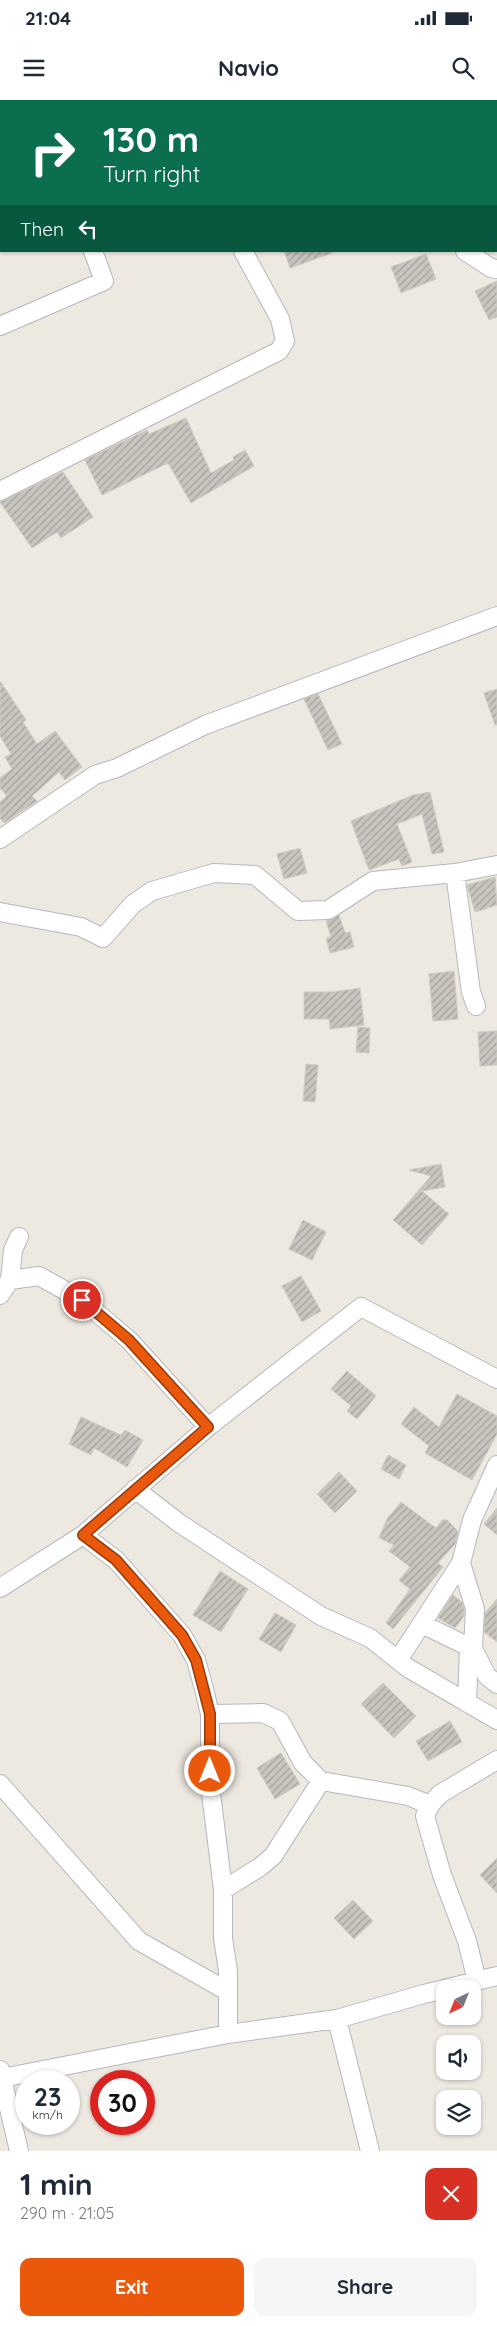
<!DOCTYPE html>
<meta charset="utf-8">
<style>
body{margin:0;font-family:Quicksand,sans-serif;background:#f6f6f7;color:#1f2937;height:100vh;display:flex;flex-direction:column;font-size:19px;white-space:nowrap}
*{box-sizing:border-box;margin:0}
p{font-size:16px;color:#747a83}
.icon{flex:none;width:28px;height:28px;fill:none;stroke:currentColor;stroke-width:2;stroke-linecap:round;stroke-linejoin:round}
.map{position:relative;height:2051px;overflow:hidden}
.panel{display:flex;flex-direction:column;background:#fff;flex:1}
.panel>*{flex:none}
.top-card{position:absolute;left:0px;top:0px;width:498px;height:152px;box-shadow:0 1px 4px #0004;background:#0b6e4f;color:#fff;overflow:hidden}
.needle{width:32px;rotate:223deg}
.controls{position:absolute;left:436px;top:1880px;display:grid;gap:10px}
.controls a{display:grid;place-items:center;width:45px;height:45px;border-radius:10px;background:#fff;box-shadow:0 1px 4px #0004;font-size:25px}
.speed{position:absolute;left:15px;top:1970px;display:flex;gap:10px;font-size:25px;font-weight:700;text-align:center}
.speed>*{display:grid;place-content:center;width:65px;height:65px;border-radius:50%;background:#fff;box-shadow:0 1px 4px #0004;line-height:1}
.speed small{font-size:12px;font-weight:400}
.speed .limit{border:8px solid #d22;background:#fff;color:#111}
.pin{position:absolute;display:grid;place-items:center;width:42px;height:42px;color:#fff;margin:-21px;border:2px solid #fff;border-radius:50%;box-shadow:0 1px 5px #0007}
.me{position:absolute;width:55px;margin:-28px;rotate:0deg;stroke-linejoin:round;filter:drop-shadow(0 0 4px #0008)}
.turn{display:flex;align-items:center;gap:18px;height:105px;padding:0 20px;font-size:22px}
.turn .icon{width:65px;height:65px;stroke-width:2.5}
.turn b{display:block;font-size:35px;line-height:42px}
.then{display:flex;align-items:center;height:48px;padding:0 20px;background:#0003;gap:10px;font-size:19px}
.round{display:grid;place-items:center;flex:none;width:52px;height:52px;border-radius:10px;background:#f6f6f7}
.summary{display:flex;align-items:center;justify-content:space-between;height:85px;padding:0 20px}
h1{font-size:30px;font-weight:700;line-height:38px}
.cta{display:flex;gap:10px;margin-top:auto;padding:10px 20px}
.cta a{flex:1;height:58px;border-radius:10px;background:#ea580c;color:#fff;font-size:20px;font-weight:700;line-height:58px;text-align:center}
.cta a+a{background:#f6f6f7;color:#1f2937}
.status{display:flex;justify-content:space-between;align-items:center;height:35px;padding:0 25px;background:#fff;direction:ltr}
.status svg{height:14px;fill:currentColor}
header{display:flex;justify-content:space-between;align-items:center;height:65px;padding:0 20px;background:#fff;font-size:22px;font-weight:700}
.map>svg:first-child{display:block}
.building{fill:url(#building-hatch);stroke:#d1cac0}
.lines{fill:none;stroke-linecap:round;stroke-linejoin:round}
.minor-casing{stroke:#b4b8bc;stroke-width:20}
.minor{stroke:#fff;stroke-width:18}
.route-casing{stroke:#983908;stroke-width:12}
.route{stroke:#ea580c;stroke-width:9}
</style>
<div class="status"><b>21:04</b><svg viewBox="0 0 49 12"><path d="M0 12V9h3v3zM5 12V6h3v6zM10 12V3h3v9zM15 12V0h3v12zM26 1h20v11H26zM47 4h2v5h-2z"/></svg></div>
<header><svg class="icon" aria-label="menu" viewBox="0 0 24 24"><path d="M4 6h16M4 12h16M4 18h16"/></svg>Navio<svg class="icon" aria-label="search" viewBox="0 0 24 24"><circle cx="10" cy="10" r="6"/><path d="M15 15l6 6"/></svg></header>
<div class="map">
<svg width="497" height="2051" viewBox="0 0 497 2051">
<defs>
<pattern id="building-hatch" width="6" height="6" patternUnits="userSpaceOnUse" patternTransform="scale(1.25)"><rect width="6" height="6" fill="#c8c4be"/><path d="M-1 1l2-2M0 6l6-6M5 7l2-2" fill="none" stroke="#a5a29e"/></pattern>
</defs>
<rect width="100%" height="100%" fill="#ede9e1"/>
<path class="building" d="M284,151H331L332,153L290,168Z
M426,154L436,179L401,193L391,167Z
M497,181V217L489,220L475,191Z
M186,318L211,373L234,360L233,357L245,350L254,366L191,403L168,363L102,395L85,360L147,330L149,334Z
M63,372L93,417L61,438L57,432L32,448L0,402Z
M0,581L26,620L23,622L37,644L55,631L82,667L65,680L59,672L32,696L37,701L4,723L0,718V702L7,696L0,688V678L12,669L5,657L11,654L0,636Z
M497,589V625H495L484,593Z
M318,594L342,644L328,650L304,599Z
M430,692L444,752L432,754L422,714L397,724L412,762L402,766L399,759L369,770L351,721L413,695Z
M300,748L307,773L284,779L277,754Z
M495,777L497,805L475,812L467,785Z
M339,815L345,833L350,832L354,847L330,853L326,838L331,837L326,821Z
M454,871L458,919L433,921L429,874Z
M360,888L364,925L330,929L329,919H304V892H332Z
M358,927L370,928L369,953L356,952Z
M497,931V965L480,966L478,932Z
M306,964L318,965L315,1002L303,1001Z
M441,1064L445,1087L422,1091L449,1114L422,1145L393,1120L431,1076L409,1070Z
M303,1120L326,1132L312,1160L289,1149Z
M301,1176L321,1211L302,1222L282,1186Z
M347,1271L376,1296L357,1319L347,1311L351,1306L331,1289Z
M457,1294L497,1316V1334L472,1380L425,1353L429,1346L401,1324L414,1307L439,1327Z
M81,1317L121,1335L125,1330L143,1340L127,1367L94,1348L91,1355L69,1344Z
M388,1355L406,1365L399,1379L381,1369Z
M339,1372L357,1391L335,1413L317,1394Z
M401,1402L436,1428L442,1420H447L458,1431L455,1444L438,1463L443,1467L393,1529L386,1523L410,1489L399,1480L410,1467L389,1451L394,1445L379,1438L387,1419Z
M497,1408V1435L484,1424Z
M220,1471L248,1489L221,1532L193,1515Z
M453,1495L462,1502L464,1510V1516L455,1528L438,1518Z
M497,1499V1542L484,1532L485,1513Z
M275,1513L296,1525L281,1552L259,1539Z
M383,1583L416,1616L394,1638L361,1604Z
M450,1621L462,1642L428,1661L416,1641Z
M281,1653L300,1684L275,1699L257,1668Z
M497,1758V1793L480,1775Z
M353,1800L373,1821L354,1839L334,1818Z"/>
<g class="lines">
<defs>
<path id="minor" d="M33,0V1
M316,0L317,1
M208,1L211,0
M465,151L491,168L497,169
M0,226L104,181L93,151
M0,391L279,251L285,241L280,219L243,151
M0,739L95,675L117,668L205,625L497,516
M455,773L471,892L476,906
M0,812L81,827L103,838L133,804L152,791L214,773L255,775L298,811L328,810L373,781L455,773L497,765
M10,1180L39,1176L82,1200L129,1240L208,1327
M0,1195L10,1180L13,1150L19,1137
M497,1365L472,1420L461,1463L475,1509L473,1549L487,1576L497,1584
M135,1389L179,1423L321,1516L370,1538L408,1568L497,1620
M83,1435L116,1460L182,1535L196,1560L204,1589L210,1614V1685L223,1790V1838L228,1871V1934
M0,1488L83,1435L208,1327L361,1207L497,1279
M422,1524L473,1549
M398,1560L461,1463
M467,1603L469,1547
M210,1614L263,1613L280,1621L303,1663L321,1681L408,1696L430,1705
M0,1684L139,1841L227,1891
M223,1790L260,1767L273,1756L321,1681
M477,1881L467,1841L442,1775L425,1716L430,1705L440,1694L497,1660
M337,1919L370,2051
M0,1970L19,2051
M2,1978L228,1934L337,1919L424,1894L497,1876"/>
</defs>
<use href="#minor" class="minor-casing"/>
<use href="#minor" class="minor"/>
</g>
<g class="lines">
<defs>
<path id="route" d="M82,1200L129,1240L208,1327L83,1435L116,1460L182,1535L196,1560L210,1614V1671"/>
</defs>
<use href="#route" class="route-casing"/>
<use href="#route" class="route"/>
</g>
</svg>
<div class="controls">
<a><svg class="needle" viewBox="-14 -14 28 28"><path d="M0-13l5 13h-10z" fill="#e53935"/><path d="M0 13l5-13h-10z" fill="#747a83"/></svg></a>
<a><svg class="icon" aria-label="sound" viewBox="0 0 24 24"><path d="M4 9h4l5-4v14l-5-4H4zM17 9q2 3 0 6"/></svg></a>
<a><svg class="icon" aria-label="layers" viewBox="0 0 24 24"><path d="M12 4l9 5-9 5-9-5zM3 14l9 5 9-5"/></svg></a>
</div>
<div class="speed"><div>23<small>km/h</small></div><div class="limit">30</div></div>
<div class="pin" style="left:82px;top:1200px;background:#d93025"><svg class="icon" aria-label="arrive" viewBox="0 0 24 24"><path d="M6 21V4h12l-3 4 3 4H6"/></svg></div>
<svg class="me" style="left:210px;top:1671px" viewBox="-20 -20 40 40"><circle r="17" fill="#ea580c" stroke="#fff" stroke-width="3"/><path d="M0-11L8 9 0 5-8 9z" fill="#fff"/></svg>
<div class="top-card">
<div class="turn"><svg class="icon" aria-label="right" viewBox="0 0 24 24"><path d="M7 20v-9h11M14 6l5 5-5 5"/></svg><div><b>130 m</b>Turn right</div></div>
<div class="then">Then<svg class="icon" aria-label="left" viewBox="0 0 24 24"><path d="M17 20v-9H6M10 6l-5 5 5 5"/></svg></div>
</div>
</div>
<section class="panel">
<div class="summary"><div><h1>1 min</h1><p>290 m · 21:05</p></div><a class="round" style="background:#d93025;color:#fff"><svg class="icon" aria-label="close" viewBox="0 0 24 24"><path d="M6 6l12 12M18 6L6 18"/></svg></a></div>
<div class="cta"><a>Exit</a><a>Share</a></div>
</section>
